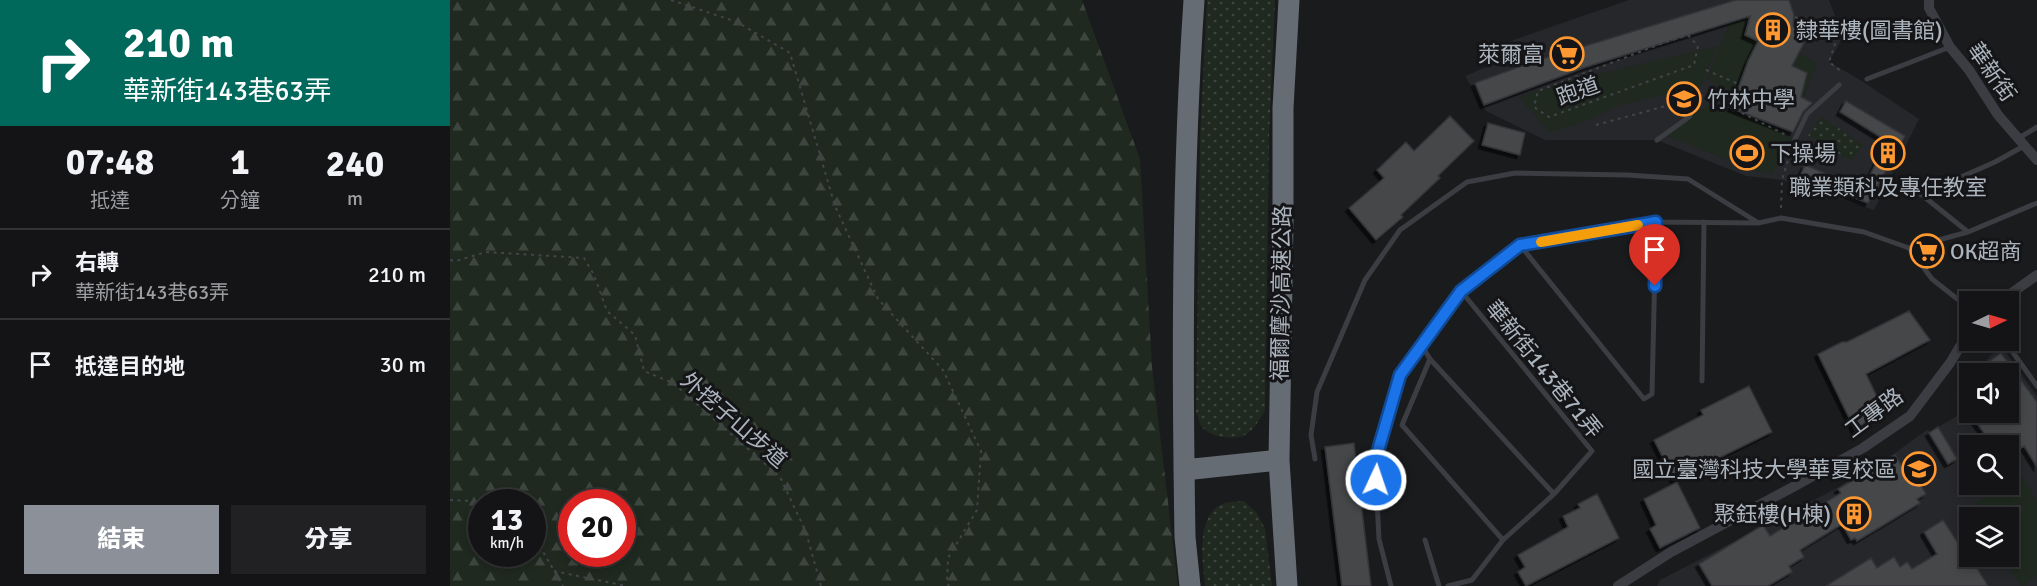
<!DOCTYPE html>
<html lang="zh-TW">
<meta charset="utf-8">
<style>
body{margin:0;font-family:Signika,"Noto Sans TC",sans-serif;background:#212123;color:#f1f3f6;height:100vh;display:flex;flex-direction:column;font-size:22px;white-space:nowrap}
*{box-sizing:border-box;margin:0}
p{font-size:20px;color:#9d9ea1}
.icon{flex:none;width:33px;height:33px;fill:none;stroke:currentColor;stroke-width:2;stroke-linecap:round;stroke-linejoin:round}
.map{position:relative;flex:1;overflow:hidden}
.details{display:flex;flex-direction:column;background:#141416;width:450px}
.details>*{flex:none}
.guide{background:#00695c;color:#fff;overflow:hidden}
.needle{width:39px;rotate:85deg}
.controls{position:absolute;left:1509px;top:291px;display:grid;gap:12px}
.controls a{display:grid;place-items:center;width:60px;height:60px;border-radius:0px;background:#141416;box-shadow:0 3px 9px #0003,0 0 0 2px #333335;font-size:30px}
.speed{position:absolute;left:18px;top:489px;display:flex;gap:12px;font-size:30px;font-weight:700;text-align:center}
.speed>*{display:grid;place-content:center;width:78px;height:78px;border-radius:50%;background:#141416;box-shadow:0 3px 9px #0003,0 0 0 2px #333335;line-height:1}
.speed small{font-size:15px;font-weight:400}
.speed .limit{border:9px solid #d22;background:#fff;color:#111}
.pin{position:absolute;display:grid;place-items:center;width:51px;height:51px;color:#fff;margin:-62px -26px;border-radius:50% 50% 50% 0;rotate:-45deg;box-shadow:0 0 6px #0007}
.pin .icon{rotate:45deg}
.me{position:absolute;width:66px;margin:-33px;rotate:3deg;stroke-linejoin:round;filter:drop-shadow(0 0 4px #0008)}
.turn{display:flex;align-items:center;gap:21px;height:126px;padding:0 24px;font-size:27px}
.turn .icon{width:78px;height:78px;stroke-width:2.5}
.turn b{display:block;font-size:42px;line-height:51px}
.eta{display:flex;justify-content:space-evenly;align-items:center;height:102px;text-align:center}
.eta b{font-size:36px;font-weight:800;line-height:42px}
.primary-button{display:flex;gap:12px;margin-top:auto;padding:12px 24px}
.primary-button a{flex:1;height:69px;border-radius:0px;background:#8c9099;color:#fff;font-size:24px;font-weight:800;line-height:69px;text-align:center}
.primary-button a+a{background:#212123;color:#f1f3f6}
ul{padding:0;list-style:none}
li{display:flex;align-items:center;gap:18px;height:90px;padding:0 24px;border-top:2px solid #333335}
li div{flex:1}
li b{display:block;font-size:22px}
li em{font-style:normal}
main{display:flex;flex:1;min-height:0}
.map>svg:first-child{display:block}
.built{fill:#26272a;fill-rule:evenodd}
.green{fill:url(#green-dots)}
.forest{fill:url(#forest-firs);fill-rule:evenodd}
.pitch{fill:#1f291f}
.building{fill:#44464a;stroke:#343539;stroke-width:1.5;filter:url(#shadow)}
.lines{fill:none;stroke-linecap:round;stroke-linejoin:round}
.path{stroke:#414449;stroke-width:2;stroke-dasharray:3 4.5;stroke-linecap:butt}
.lane{stroke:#3b3d42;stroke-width:5}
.street{stroke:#3b3d42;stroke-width:10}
.highway{stroke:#666c74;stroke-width:21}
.route-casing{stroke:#114b97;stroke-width:15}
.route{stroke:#1a73e8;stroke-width:10}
.slow{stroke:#f59e0b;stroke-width:10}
.labels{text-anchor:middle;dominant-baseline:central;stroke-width:6;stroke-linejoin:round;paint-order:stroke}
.poi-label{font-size:22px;fill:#acb4bd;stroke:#151518;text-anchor:start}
.street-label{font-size:22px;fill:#acb4bd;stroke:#151518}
</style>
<main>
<section class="details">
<div class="guide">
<div class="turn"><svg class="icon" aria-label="right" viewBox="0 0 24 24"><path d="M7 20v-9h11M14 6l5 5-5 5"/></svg><div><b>210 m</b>華新街143巷63弄</div></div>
</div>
<div class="eta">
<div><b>07:48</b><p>抵達</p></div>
<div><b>1</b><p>分鐘</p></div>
<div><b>240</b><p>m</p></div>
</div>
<ul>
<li><svg class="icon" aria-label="right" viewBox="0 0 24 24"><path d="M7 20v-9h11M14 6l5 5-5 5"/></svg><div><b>右轉</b><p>華新街143巷63弄</p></div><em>210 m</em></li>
<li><svg class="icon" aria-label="arrive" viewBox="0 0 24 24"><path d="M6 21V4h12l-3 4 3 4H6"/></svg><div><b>抵達目的地</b></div><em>30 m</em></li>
</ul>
<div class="primary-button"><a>結束</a><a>分享</a></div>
</section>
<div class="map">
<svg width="1587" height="586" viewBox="0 0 1587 586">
<defs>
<pattern id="green-dots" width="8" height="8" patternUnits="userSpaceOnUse" patternTransform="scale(1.5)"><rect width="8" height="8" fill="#1f291f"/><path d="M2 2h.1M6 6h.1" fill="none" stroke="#3d463e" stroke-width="1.8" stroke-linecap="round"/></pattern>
<pattern id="forest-firs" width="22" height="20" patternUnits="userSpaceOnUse" patternTransform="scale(1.5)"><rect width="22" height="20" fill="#1f291f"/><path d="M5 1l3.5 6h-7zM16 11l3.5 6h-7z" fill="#3d463e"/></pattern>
<filter id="shadow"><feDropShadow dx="-3.5" dy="3.5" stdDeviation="0" flood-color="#0009"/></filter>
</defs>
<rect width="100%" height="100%" fill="#1a1b1d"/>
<path class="built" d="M1179,0H1379L1393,37L1379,62L1407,78L1469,119L1424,210L1332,180L1296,176L1207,140H1095L1036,111L1015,76L1056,59L1049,45Z
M1552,347L1587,396V586H1207L1210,580L1387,488L1445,453L1478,429L1480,432L1515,411L1506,397L1519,381L1520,412H1558V374L1526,373L1541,355ZM1520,446H1558V484H1520ZM1520,518H1558V556H1520Z"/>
<path class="green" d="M757,0H825L819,137L815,410C810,419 804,430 795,435C783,441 759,437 751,426C749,423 748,416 746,413L750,138Z
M1371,116L1413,145L1401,161L1358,136Z
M794,501L807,513L815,529L822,586H755C753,562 744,514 775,503C780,501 788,502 794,501Z"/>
<path class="forest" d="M0,0H632L690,159L702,367L728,586H0ZM32,502H82V554H32ZM122,502H172V554H122Z"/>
<path class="pitch" d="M1282,16L1367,63L1344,123L1257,79Z
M1268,46L1250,87L1169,105L1139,120L1099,132L1069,97L1115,82Z
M1264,102L1341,138L1322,175L1297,168L1218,136L1245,113Z
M1571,475L1587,501V576L1573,586H1571L1553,557L1558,556V518L1530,517L1522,505Z"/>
<path class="building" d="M1286,0H1339L1344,15L1343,25L1358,35L1342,66L1357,73L1351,97L1362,103L1353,112L1343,132L1281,108L1298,61L1308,41L1295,35L1300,16L1136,67L1034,105L1025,83L1086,61Z
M1396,101L1455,136L1418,203L1350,176L1355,165L1413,189L1437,141L1390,112Z
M1000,116L1024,141L988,176L990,178L951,215L953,217L926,240L899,208L934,178L927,170L956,142L964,151Z
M1038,123L1075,133L1070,155L1032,145Z
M1459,311L1480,340L1416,374L1431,405V411L1405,430L1368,354L1392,342H1397Z
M1551,353L1587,402V467L1574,446L1558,458V446H1543L1519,412H1558V374H1537L1532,367Z
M1299,386L1322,432L1224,480L1204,440L1253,415L1251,410Z
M1488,427L1507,459L1498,464L1479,433Z
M904,443L921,586H892L875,447Z
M1445,455L1457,474L1462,471L1476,494L1467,499L1470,503L1407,541L1405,538L1401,540L1392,524L1350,550L1354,557L1339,566L1342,572L1318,586H1262L1249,564L1313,525L1320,536L1391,493L1388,489Z
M1227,482L1250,528L1210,548L1200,529L1206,525L1194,499Z
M1147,494L1169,538L1076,586L1068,572L1075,567L1068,555L1118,527L1113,516L1130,508L1128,504Z
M1493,520L1513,551L1516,550L1538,586H1376L1421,558L1427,568L1444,557L1450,567L1457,562L1462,569L1487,554L1474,532Z"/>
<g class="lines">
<path class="path" d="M221,0L287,22L340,53L385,206L428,299L493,370L531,451L527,510L498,558L497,583L499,586
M1345,17L1387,38L1379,62L1391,71
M1238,35L1248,46L1244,65L1099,117L1084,107L1088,91L1213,43Z
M1256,70L1349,110
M1258,96L1336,135
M1146,125L1238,100
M1331,208L1332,180L1342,147
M0,260L6,261L36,252L134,258L144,275L157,311L185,335L194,371L223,383L330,477L356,532L371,586
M0,500L22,501L32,505
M82,533L113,586
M104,571L176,586"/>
<path class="lane" d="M1417,79L1500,47
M1569,138L1587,127
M1345,139L1357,114L1389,85
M1207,140L1239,117L1250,96
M1511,177L1545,162L1574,146
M1452,179L1518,232
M1070,245L1194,399L1202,394L1206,222
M1459,248L1518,232L1587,203
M1554,340L1587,386
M972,346L980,359L1104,494
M980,359L952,425L1053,540
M1252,381L1254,222
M865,459L861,435L867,392L915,280L950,230L1017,182L1065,173L1177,175L1238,179L1307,222
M975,540L989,586
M941,586L929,539L925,461L950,375L1011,291L1070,245L1206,222L1308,223L1331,218L1414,232L1459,248L1482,279L1520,309
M998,586L1022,580L1053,540L1104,494L1142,451L1011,291"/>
<path class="street" d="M1479,0V8L1500,47L1519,70L1548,115L1587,160
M1549,302L1587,275
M1168,586L1221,552L1343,487L1413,448L1460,416L1500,363L1520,330"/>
<path class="highway" d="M734,470L829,460
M740,586L735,537C732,358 732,179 744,0
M837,586L829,460L833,221V108L839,0"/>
</g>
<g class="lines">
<defs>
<path id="route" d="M926,480L925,461L950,375L1011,291L1070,245L1206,222L1205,286"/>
</defs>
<use href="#route" class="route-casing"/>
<use href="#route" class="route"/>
<path class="slow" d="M1091,242L1188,225"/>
</g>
<defs>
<symbol id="building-ring" viewBox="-11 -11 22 22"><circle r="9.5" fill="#151518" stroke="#ff9830" stroke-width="1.5"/><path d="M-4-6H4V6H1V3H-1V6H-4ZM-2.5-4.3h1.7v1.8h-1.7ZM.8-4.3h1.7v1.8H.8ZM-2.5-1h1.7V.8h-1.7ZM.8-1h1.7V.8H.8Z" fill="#ff9830"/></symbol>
<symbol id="supermarket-ring" viewBox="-11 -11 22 22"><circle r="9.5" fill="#151518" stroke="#ff9830" stroke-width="1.5"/><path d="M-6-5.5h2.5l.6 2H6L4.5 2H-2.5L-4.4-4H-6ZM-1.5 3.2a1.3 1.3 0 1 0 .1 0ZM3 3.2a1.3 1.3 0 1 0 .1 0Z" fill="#ff9830"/></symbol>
<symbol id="school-ring" viewBox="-11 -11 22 22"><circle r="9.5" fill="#151518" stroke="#ff9830" stroke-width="1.5"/><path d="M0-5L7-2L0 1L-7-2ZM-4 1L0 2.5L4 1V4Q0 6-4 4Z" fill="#ff9830"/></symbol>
<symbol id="stadium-ring" viewBox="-11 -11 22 22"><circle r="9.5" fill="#151518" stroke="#ff9830" stroke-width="1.5"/><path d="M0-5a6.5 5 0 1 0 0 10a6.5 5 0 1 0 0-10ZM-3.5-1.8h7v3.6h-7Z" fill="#ff9830"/></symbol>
<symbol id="university-ring" viewBox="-11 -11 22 22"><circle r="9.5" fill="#151518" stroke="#ff9830" stroke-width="1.5"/><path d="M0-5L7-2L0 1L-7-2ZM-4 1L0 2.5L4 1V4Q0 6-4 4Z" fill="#ff9830"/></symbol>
</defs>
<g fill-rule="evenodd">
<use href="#building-ring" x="1304" y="11" width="38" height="38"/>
<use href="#supermarket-ring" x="1098" y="35" width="38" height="38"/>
<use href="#school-ring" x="1215" y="80" width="38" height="38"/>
<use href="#stadium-ring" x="1278" y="134" width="38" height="38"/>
<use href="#building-ring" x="1419" y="134" width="38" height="38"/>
<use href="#supermarket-ring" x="1458" y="232" width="38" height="38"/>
<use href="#university-ring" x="1450" y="450" width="38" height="38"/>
<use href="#building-ring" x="1385" y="495" width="38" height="38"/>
</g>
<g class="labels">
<g class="poi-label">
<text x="1346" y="30">隸華樓(圖書館)</text>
<text x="1094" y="54" text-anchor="end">萊爾富</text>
<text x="1257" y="99">竹林中學</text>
<text x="1320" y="153">下操場</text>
<text x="1438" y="187" text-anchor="middle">職業類科及專任教室</text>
<text x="1500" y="251">OK超商</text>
<text x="1446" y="469" text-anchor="end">國立臺灣科技大學華夏校區</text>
<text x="1381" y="514" text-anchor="end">聚鈺樓(H棟)</text>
</g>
<g class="street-label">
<text transform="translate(1542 72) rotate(55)">華新街</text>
<text transform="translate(1128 91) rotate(-20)">跑道</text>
<text transform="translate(831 293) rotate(-89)">福爾摩沙高速公路</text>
<text transform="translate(1094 369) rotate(51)">華新街143巷71弄</text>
<text transform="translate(1424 413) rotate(-37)">工專路</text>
<text transform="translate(284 420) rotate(41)">外挖子山步道</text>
</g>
</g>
</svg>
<div class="controls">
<a><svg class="needle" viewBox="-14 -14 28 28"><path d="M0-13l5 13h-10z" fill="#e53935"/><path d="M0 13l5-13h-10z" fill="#9d9ea1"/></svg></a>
<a><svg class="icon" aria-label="sound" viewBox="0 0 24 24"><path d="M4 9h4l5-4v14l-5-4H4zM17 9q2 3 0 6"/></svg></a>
<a><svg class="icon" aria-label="search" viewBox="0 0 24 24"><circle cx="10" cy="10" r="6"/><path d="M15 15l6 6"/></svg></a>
<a><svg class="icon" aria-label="layers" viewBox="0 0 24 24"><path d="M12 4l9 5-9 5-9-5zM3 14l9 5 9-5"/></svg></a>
</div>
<div class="speed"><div>13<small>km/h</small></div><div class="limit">20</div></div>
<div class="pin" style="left:1205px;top:286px;background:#d93025"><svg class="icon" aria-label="arrive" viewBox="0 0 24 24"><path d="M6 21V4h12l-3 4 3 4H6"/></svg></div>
<svg class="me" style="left:926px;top:480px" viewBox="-20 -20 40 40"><circle r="17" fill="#1a73e8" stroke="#fff" stroke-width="3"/><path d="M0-11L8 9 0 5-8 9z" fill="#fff"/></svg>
</div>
</main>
